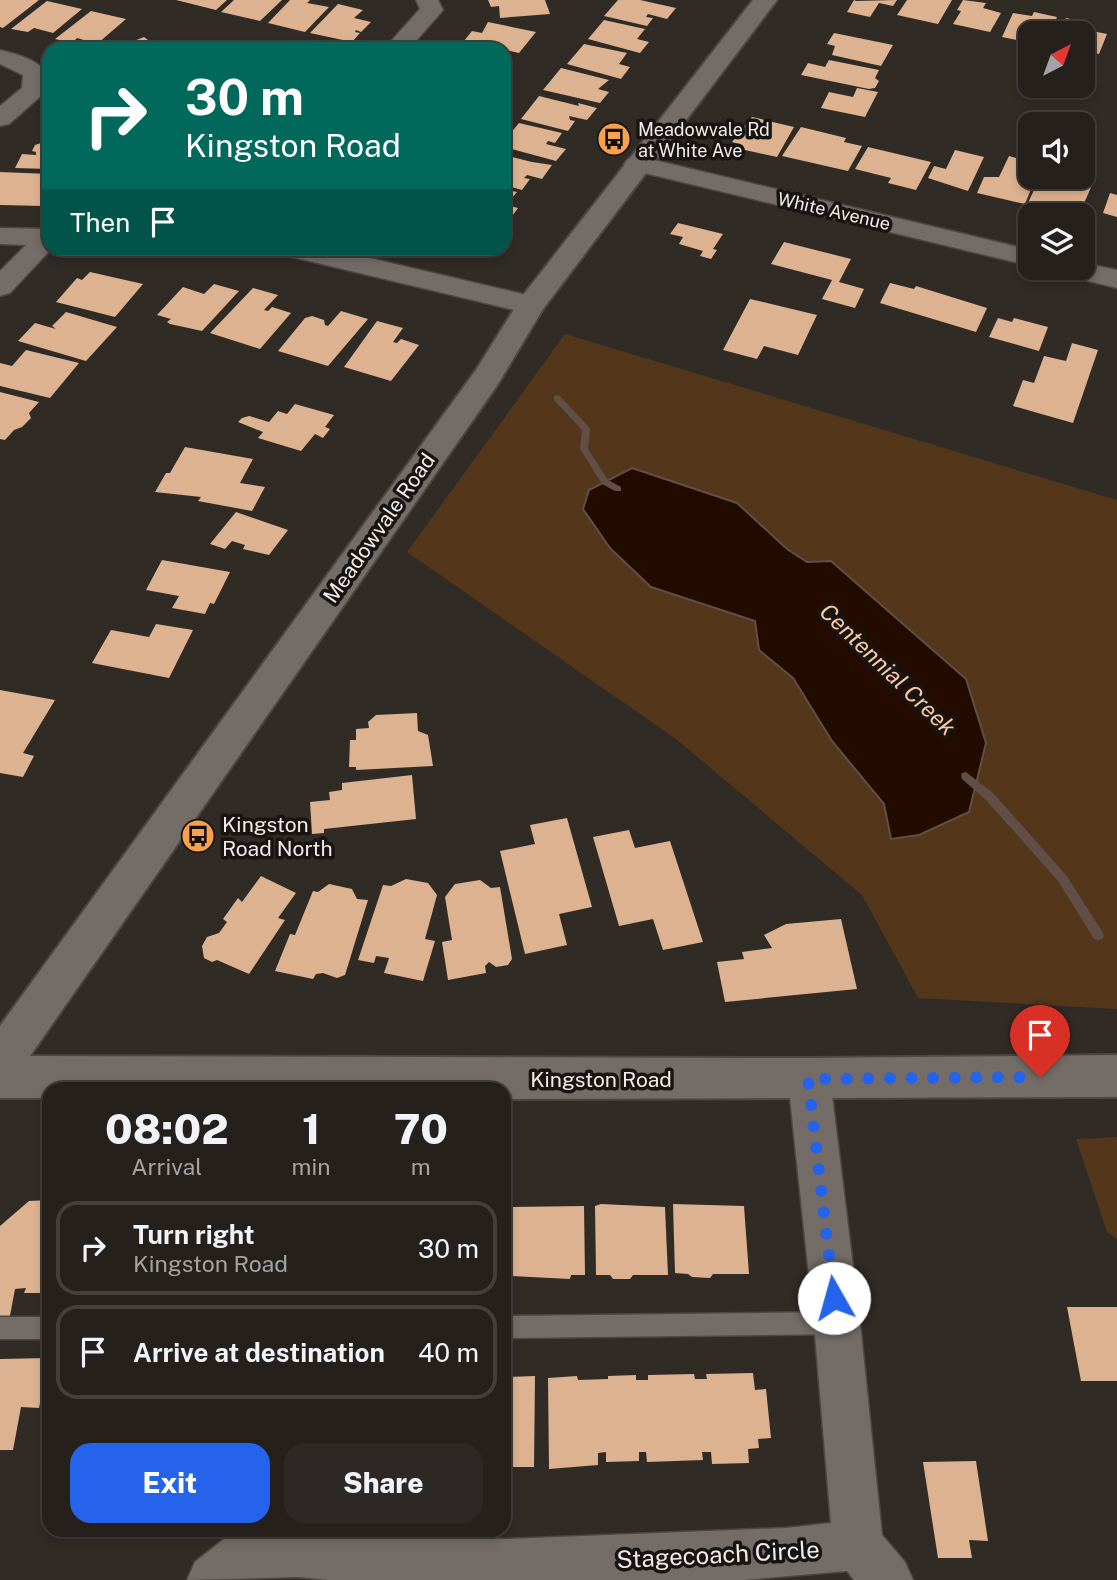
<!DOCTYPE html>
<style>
body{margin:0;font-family:"Public Sans",sans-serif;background:#2d2825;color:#f1f3f6;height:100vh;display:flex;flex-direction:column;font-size:26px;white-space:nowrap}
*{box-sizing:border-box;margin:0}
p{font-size:23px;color:#a3a3a3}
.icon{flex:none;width:38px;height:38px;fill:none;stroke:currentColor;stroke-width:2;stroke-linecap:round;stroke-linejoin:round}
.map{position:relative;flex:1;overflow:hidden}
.panel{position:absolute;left:42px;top:1082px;width:469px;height:455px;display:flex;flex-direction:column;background:#25201c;border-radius:21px;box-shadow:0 4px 10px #0003,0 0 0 2px #423e3b}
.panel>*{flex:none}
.hud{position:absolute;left:42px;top:42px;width:469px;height:214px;border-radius:21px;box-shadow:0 4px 10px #0003,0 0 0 2px #423e3b;background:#00695c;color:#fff;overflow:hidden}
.needle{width:46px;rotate:41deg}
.tools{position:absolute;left:1018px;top:21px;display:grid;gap:14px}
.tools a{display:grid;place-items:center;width:77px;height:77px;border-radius:14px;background:#25201c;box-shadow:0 4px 10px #0003,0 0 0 2px #423e3b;font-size:35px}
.pin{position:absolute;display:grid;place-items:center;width:60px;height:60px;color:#fff;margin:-72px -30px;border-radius:50% 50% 50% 0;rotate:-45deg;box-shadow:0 0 7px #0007}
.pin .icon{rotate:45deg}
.me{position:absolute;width:77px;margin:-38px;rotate:353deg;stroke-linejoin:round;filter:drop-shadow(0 0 5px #0008)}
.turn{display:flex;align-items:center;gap:24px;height:147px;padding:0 28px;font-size:32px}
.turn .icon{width:91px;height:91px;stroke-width:2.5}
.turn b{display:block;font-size:49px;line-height:60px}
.then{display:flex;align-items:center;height:66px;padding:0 28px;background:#0003;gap:14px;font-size:26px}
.eta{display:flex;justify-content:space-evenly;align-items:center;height:119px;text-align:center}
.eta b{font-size:42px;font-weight:800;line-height:49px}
.primary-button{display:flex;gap:14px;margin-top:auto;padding:14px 28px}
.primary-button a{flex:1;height:80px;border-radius:21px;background:#2563eb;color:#fff;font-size:28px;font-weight:800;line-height:80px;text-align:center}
.primary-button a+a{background:#2d2825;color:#f1f3f6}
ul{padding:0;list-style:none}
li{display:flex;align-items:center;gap:21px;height:94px;margin:0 14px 10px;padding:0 14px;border:4px solid #423e3b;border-radius:21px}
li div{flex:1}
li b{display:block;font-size:26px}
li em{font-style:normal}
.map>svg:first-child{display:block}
.green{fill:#54361b}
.water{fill:#230b00;stroke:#614e46;stroke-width:2}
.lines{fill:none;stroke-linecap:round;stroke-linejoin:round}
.stream{fill:#614e46;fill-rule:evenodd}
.building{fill:#dcb290}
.service-casing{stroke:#4d4743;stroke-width:3}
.minor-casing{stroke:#4d4743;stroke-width:3}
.tertiary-casing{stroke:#4d4743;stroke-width:4}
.service{fill:#746c66;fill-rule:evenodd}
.minor{fill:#746c66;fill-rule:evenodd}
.tertiary{fill:#746c66;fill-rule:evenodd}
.route{stroke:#2563eb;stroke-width:12;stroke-dasharray:0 21.6}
.labels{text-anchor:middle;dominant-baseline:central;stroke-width:7;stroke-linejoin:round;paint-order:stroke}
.far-poi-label{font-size:18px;fill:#f1ece9;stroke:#171412;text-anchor:start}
.far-street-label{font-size:18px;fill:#f1ece9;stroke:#171412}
.street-label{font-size:21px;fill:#f1ece9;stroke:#171412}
.poi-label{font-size:21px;fill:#f1ece9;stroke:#171412;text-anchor:start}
.water-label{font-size:23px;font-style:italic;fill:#fac9a1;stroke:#171412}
.near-street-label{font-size:24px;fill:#f1ece9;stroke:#171412}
</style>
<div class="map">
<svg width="1117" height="1580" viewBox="0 0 1117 1580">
<rect width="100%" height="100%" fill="#312b26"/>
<path class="green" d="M565,334L1117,500V1009L918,998L862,895L676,739L407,552Z
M1117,1137V1239L1107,1232L1076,1139Z"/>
<path class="water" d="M632,468L737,503L787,549L807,562L831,561L966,679L986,743L969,812L919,835L891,839L884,804L832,741L793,678L759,650L755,621L651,587L610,548L583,509L589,490Z"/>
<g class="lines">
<path class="stream" d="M557,395L560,396L589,427L590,429L588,449L608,480L621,487V491H615L602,484L580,449L582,430L554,400V396Z
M966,772L993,793L1066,875L1102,931L1104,935L1102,939L1098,940L1094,939L1058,881L985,799L962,779L961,776L962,773Z"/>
</g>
<path class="building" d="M0,0H39L3,28L0,27Z
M176,0H227L216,10Z
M234,0H282L260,21L221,12Z
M290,0H310L307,3L329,7L305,32L268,23Z
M488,0H545L550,14L500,18L499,6L491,7Z
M618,0H640L676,8L667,19L648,14L646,17L653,18L647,26L604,16Z
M854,0L856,1L897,0L893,6L879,3L870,17L847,12Z
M907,0H952L938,24L897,15Z
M963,0L986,3L983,8L1001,13L990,32L953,24L961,11L957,10Z
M47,1L82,9L53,33L34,28L28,32L11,29Z
M338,4L363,10L354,18L371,22L361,32L356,30L355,32L360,33L352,42L310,33Z
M91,11L126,19L97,44L77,38L72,43L55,39Z
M1034,12L1057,17L1050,33H1031V43L1002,37L1013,13L1032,16Z
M1066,18L1090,23L1087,30L1107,34L1099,54L1083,51V33H1065L1066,31L1061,30Z
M604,20L645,29L637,39L649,42L640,53L588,39Z
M488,22L536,32L519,53L464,41L472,31L482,33Z
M834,33L893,45L881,66L832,55L835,46L827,44Z
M144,37L160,49H114Z
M270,40L307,48V49H256Z
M584,44L627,53L619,64L630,67L621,79L567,64Z
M829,60L879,70L875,78L879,81L875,88L869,89L801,75L808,63L825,67Z
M561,68L609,80L598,89L609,92L600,103L543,90Z
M857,88L878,92L865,117L821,108L829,92L853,97Z
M539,96L579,106L578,103L597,108L587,120L569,116L570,120L575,121L568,131L521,119Z
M752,117L794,127L777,157L736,148L739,144L732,142Z
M519,123L562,133L555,143L548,141L546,144L566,149L556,161L504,147V141Z
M801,127L846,138L844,142L862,146L848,171L782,156Z
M41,143H49V169L15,168L22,154L36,155V152L32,151L35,145Z
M868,147L931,162L916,190L888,183L891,178L855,169Z
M955,150L984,157L968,191L928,178L934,166L946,169Z
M504,155L532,162L552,165L542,179L527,175L524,178L530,179L522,190L504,185Z
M1009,156L1031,162V177H1036L1025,204L977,193L984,177H999Z
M0,172L49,174V196L43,206L0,205Z
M1040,177H1069L1093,183L1081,210L1084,211L1083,215H1053L1055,211L1027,205Z
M504,189L517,192L506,205L518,208L507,223L504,222Z
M1110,193L1117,195V217L1103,213Z
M678,223L723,234L713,249L717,250L711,259L700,256L703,251L679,244L683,237L670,234Z
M784,242L851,259L839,282L864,289L855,308L822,299L832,280L771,264Z
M90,272L143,284L115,317L56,302L77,278L82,280Z
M890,283L914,289L916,286L987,308L976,332L880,303Z
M214,284L239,291L202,331L170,324L167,322L171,319L157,315L183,287L204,294Z
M253,288L278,295L264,310L268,311L272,307L291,313L260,349L210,333Z
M750,299L817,315L798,355L764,346L757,359L723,350Z
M341,311L368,319L328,366L278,351L305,318L312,316L324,320L325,325L328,326Z
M66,312L117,327L86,361L18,341L35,323L56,329L52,326Z
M998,318L1012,322L1014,318L1048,327L1039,351L989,337Z
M377,321L403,328L393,342L397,343L401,339L419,345L391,381L344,367Z
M1072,343L1098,350L1073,423L1013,406L1023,380L1034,383L1044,356L1066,361Z
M26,350L79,363L50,398L0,386V363L12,366Z
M0,392L39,402L29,413L31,418L22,427L14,430L5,440L0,439Z
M295,404L334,415L325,427L330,429L323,438L315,434L301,451L258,438L263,432L238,422L242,418L249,416L269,422L278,411L287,414Z
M185,447L253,459L240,483L265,487L252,511L198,501L201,497L155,492L166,473H170Z
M236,512L288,530L269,555L243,549L245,545L232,541L225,549L210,544Z
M162,560L230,572L214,604L210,603L205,614L172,608L179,596L146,590Z
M156,624L193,630L169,678L92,663L111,630L149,637Z
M0,690L55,700L23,753L34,756L23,777L0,773Z
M417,713L418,731L428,735L433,766L356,770V767H349L350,740H356V729L369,728L368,722L376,715Z
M412,775L416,819L324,829V833L312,834L310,802L330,800L329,792L342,790V783Z
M567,818L592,907L559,914L567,945L525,954L500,851L535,844L530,825Z
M629,830L635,848L670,841L703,942L663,950L653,919L619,926L593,837Z
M261,876L296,893L278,918L285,920L249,974L217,960L212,962L204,958L202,946L207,937L219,933L227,922L223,919L238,898L242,902Z
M406,879L428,883L437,895L425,939L435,941L423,981L384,973L389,958L376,956L374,963L358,960L383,885L391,886Z
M480,880L491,888L500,887L512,959L508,965L496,967L489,962L485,966L486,973L448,980L442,942L452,940L445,897L455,884Z
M329,884L352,889L357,899L368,900L345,975L337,978L323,973L316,974L313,979L275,971L290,934L295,935L313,891L318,892Z
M841,919L857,989L725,1002L717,962L744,959L742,952L772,948L764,935L786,924Z
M49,1200V1288H45L44,1293H24L26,1288L15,1289L9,1321H0V1226L29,1201Z
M601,1204L665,1207L668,1275H633L630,1279H613L610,1275H596L595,1206Z
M673,1204L744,1206L749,1274H713L710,1278L692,1277L688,1274L675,1273Z
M584,1206L585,1275H571L570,1279L511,1276L512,1207Z
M504,1207H510L509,1276H504Z
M1067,1307H1117V1381H1081Z
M49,1358L39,1408L21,1407L13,1450H0V1359Z
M753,1373L755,1390L766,1389L771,1438L758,1439L759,1448L748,1449L749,1463L712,1464L711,1452H702L703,1460L647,1462L646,1452H639V1461L606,1462V1452L598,1453V1465L549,1469L548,1378L577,1376L578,1380L608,1379V1376L636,1375V1380H648V1375L694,1374L695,1379H707L706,1374Z
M535,1376L534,1467H510V1464H504V1380L506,1377Z
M976,1461L988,1541L969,1540L972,1558H938L923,1462Z"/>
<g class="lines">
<defs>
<path id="service" d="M837,1312L845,1315L848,1323L845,1331L837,1334L504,1338V1316Z
M0,1317H49V1339H0Z"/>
<path id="minor" d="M416,0H438L443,10L409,49H384L420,9Z
M0,50C21,55 63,66 42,95L9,124L0,126V106L22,88L23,75L0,64Z
M637,156L1031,250V266L628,169L624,164L628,159Z
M0,228L49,229V248H52L10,293L0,296V271L26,245L0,244Z
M277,248H327L531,296L541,299L545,305L541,311L531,314L280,254Z
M1083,263L1117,270V288L1060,274L1056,268H1083Z
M809,1059L824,1065L830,1079L860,1323L882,1535L905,1562L913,1580H854L847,1571L743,1580H330L298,1577L187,1580L195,1562L224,1539L242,1532L266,1530H332L417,1537L507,1539L785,1528L831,1523L814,1323L788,1079L794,1065Z"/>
<path id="tertiary" d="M753,0H777L543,309L498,384L30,1056L809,1058L1117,1055V1097L504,1099V1088H49V1098H0V1026L476,370L521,298Z"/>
</defs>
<use href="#service" class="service-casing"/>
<use href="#minor" class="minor-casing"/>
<use href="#tertiary" class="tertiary-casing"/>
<use href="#service" class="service"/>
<use href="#minor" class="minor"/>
<use href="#tertiary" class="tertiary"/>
</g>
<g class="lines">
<path class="route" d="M834,1298L808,1079L1040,1077"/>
</g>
<defs>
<symbol id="bus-disc" viewBox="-11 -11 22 22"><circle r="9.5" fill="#f9a04d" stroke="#171412"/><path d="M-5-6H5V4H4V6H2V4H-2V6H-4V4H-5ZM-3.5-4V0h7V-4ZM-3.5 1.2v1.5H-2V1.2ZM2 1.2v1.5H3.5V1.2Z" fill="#111"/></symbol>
</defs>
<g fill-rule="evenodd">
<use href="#bus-disc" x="595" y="120" width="38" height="38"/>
<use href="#bus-disc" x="179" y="817" width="38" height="38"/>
</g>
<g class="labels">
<g class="far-poi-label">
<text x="638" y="129">Meadowvale Rd<tspan x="638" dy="21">at White Ave</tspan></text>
</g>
<g class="far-street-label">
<text transform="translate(834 211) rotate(13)">White Avenue</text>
</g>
<g class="street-label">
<text transform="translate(379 528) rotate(-55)">Meadowvale Road</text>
<text x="601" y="1079">Kingston Road</text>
</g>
<g class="poi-label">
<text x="222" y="824">Kingston<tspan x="222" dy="24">Road North</tspan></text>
</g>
<g class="water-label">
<text transform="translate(888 669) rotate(44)">Centennial Creek</text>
</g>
<g class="near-street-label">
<text transform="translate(718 1554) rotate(-3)">Stagecoach Circle</text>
</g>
</g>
</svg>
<div class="tools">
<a><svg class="needle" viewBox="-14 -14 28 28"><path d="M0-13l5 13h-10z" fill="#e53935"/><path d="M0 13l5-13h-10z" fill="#a3a3a3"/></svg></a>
<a><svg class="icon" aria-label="sound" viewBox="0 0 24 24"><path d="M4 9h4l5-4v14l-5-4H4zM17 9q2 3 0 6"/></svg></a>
<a><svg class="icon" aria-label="layers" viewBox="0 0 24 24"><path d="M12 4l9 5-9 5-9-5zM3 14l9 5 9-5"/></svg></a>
</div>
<div class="pin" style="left:1040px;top:1077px;background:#d93025"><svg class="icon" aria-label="arrive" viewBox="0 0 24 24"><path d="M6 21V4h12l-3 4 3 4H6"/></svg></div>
<svg class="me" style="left:834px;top:1298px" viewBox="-20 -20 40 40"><circle r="19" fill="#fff"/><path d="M0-13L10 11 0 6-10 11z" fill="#2563eb"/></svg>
<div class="hud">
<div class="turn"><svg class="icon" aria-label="right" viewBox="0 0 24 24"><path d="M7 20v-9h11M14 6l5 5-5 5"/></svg><div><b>30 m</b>Kingston Road</div></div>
<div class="then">Then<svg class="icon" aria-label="arrive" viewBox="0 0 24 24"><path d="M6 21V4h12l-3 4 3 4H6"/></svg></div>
</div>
<section class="panel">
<div class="eta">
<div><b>08:02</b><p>Arrival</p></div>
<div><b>1</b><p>min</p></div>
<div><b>70</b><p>m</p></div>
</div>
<ul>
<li><svg class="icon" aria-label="right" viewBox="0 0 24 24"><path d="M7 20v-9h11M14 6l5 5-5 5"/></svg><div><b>Turn right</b><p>Kingston Road</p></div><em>30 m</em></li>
<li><svg class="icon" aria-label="arrive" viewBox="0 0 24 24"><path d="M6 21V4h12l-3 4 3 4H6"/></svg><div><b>Arrive at destination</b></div><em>40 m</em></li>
</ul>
<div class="primary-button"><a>Exit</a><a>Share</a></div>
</section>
</div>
